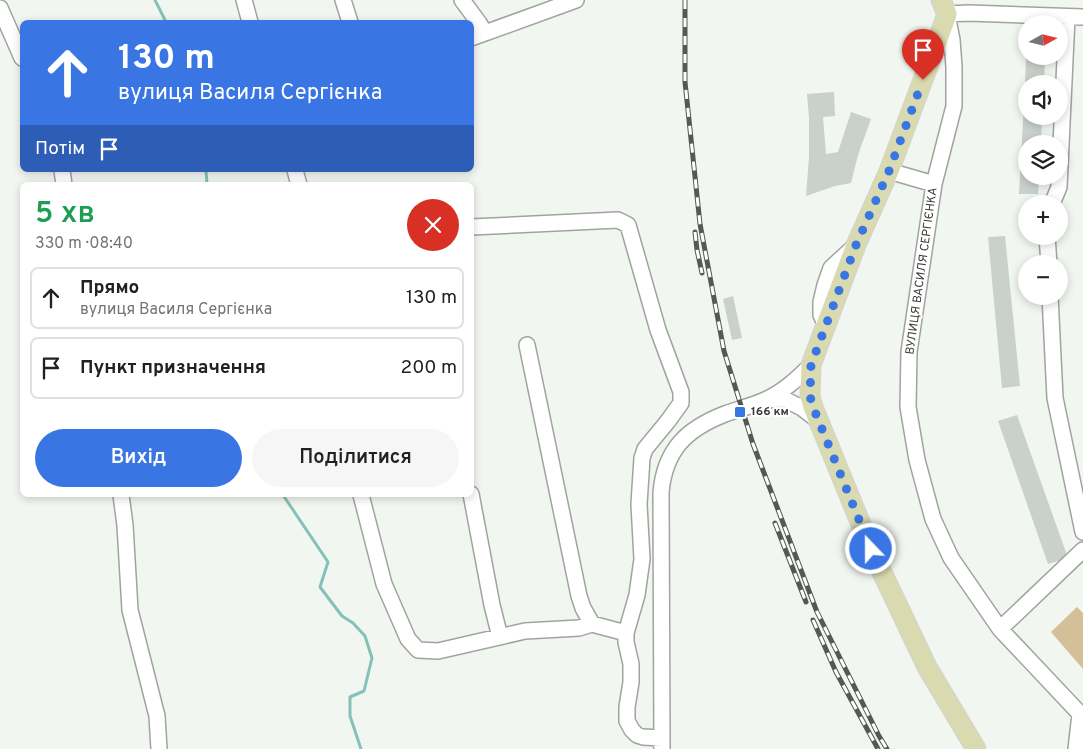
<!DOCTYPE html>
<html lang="uk">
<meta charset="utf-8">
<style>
body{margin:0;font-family:Overpass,sans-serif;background:#f6f6f6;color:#202124;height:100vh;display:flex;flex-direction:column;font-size:19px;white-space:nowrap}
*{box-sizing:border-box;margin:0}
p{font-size:16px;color:#757577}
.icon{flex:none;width:28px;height:28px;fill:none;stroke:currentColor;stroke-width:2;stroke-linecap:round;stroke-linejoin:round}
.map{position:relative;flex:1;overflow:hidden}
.details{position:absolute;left:20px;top:182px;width:454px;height:315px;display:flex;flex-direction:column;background:#fff;border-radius:8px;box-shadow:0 2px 8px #0003}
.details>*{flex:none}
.hud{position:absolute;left:20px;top:20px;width:454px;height:152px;border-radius:8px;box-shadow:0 2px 8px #0003;background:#3a75e4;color:#fff;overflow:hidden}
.needle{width:32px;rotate:82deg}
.fabs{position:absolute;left:1018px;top:15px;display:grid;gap:10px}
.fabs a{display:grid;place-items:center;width:50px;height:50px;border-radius:50%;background:#fff;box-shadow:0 2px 8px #0003;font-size:25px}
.pin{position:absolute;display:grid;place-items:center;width:42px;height:42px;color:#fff;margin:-51px -21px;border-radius:50% 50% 50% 0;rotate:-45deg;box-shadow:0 0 5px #0007}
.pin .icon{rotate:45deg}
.me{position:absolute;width:55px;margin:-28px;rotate:338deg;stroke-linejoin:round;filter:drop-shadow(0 0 4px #0008)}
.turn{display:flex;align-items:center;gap:18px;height:105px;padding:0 15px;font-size:22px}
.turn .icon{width:65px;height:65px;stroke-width:2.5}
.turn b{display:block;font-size:35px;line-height:42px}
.then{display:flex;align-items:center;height:48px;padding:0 15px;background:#0003;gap:10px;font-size:19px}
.round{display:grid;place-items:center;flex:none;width:52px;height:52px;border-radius:26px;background:#f6f6f6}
.headline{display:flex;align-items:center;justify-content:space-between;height:85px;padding:0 15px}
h1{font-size:30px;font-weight:600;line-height:38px;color:#1e9e55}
.button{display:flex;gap:10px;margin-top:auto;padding:10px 15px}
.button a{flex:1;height:58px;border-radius:30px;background:#3a75e4;color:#fff;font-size:20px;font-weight:600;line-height:58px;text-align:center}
.button a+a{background:#f6f6f6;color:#202124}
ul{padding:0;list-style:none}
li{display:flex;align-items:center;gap:15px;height:62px;margin:0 10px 8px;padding:0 5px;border:2px solid #e0e0e0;border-radius:8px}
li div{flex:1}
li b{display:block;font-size:19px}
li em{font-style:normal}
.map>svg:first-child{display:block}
.green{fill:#d3bf98}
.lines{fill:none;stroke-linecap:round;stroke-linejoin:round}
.stream{stroke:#84c1b9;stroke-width:3}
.building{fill:#cad0cc}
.minor-casing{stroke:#a0a49e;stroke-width:18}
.major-casing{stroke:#d4d4d4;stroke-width:21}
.minor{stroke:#fff;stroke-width:15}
.major{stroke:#d9daaf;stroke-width:19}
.rail-casing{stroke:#555854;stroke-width:5}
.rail{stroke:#fff;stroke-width:3;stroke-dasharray:9;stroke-linecap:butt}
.route{stroke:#3a75e4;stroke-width:9;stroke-dasharray:0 16.2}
.poi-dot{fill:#3a75e4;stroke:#fff;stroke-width:2}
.labels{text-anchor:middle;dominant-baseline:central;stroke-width:4;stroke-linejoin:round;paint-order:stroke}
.street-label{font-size:12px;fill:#3b3d3a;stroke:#fff}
.poi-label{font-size:12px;font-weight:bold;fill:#3b3d3a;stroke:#fff;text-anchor:start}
</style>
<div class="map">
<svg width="1083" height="749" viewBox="0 0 1083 749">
<rect width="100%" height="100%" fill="#f2f6f0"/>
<path class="green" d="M1077,607L1083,613V669L1051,632Z"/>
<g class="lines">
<path class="stream" d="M155,0L166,22
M206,170L207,185
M283,495L328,562L320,587L342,616L353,623L365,636L372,658L364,691L350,697V716L361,749"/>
</g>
<path class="building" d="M1026,56H1045L1044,84H1025Z
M1025,85H1026V116H1042L1041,144H1026V176H1039L1038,194H1019Z
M834,92L835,116L823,117L826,154L838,152L851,112L871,119L858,155L851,183L835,186L806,196L809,157V118L807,94Z
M1005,236L1020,386L1002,388L988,237Z
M733,296L742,338L732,340L723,299Z
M1017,415L1068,558L1048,564L998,421Z"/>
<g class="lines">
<defs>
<path id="minor" d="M244,0L250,22
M343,0L350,22
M462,0L479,23L485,33L471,38
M0,8L22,58
M1083,17L969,13L947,14L952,40L954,67V106L934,184L909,352L908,407L917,460L933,519L951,558L1000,629L1083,717
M485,33L576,0
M62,170L64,185
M295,170L299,185
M889,171L934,184
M1052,204L1059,187L1067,17
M471,227L618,220L628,225L658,330L681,392V403L668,421L645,449L642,458L639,504L642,559L637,595L626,633V642L631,664V682L627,707V721L632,730L637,735L643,737L662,738
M1047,236L1049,264
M1050,296L1055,398L1083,532
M826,326L821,315V302L825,285L831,268L856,245
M527,345L579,596L583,608L592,624
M767,400L784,399L802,408L819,421
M471,494L492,605L500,637
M121,495L125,525L130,610L157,716L159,749
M361,495L384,584L408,639L418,650L438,651L525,631L579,628L592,624L626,633
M1000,629L1083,550
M662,749L661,492C665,450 686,429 725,414C738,409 752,406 765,400C783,392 797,379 811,365
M1076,749L1080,714"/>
<path id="major" d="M941,0L947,14L936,45L889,171L856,245L811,365L810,396L813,407L871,549L927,667L976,749"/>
</defs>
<use href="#minor" class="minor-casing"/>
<use href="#major" class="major-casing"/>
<use href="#minor" class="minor"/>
<use href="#major" class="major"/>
<defs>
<path id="rail" d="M685,0V82L700,224L724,351L753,444L817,612L879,736L887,749
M695,232L697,250L702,273
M775,523L806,602
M813,620L836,672L878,749"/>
</defs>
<use href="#rail" class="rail-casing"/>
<use href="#rail" class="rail"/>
</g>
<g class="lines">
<path class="route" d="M871,549L813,407L810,396L811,365L856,245L889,171L923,80"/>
</g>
<rect class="poi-dot" x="734" y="406" width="12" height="12" rx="2.5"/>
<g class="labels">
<g class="street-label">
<text transform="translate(922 271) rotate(-82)">ВУЛИЦЯ ВАСИЛЯ СЕРГІЄНКА</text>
</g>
<g class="poi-label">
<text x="751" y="412">166 км</text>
</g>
</g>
</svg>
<div class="fabs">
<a><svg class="needle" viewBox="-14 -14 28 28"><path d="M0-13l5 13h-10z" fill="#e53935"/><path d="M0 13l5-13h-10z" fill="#757577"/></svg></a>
<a><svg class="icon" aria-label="sound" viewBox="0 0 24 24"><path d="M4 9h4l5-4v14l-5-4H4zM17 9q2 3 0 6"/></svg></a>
<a><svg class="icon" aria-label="layers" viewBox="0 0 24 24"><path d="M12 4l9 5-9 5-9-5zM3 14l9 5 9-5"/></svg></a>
<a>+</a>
<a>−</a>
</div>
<div class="pin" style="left:923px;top:80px;background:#d93025"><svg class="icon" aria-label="arrive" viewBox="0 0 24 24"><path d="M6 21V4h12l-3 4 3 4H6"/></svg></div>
<svg class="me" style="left:871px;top:549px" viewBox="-20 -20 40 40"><circle r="17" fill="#3a75e4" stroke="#fff" stroke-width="3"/><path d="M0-11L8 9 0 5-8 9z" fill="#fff"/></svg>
<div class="hud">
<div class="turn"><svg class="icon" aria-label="ahead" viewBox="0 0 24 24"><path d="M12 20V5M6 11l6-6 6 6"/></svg><div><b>130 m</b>вулиця Василя Сергієнка</div></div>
<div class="then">Потім<svg class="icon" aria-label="arrive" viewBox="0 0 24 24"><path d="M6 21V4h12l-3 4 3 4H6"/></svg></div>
</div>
<section class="details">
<div class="headline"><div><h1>5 хв</h1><p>330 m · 08:40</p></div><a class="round" style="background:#d93025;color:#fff"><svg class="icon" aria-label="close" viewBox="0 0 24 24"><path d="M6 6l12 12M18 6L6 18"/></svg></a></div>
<ul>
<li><svg class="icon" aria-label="ahead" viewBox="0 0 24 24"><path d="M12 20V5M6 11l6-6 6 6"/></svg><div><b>Прямо</b><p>вулиця Василя Сергієнка</p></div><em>130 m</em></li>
<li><svg class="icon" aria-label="arrive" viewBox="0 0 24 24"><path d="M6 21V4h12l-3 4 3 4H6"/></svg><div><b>Пункт призначення</b></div><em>200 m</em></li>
</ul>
<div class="button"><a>Вихід</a><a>Поділитися</a></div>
</section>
</div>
